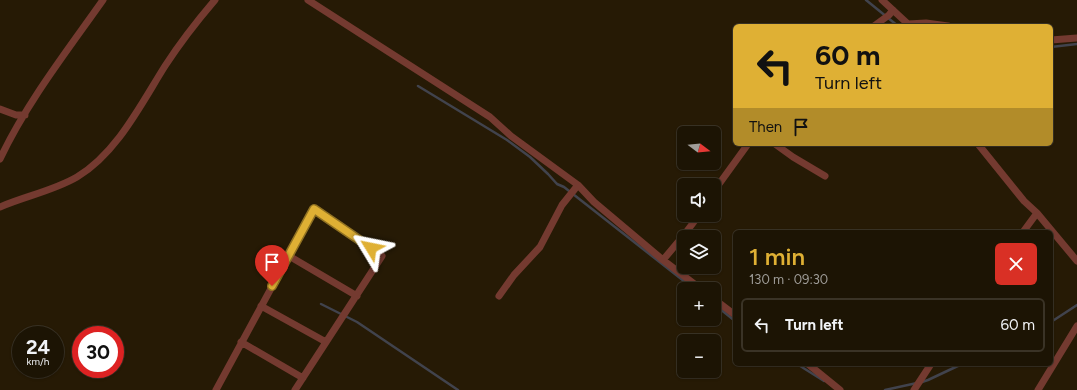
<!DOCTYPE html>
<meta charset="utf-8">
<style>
body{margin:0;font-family:Figtree,sans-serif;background:#251d0e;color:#f1f3f6;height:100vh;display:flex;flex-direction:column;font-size:15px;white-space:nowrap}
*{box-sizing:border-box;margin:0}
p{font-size:13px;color:#a09e9a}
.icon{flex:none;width:22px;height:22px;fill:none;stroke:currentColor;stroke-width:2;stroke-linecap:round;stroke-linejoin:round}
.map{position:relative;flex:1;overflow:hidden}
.sheet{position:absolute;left:733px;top:230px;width:320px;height:136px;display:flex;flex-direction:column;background:#1c1404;border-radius:6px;box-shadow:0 1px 3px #0004,0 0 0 1px #3a3326}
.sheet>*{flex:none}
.hud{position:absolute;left:733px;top:24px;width:320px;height:122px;border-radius:6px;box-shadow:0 1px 3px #0004,0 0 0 1px #3a3326;background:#dfb034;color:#111;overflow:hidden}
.needle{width:26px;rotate:106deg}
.fabs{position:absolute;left:677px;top:126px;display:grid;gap:8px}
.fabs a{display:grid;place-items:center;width:44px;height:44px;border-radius:6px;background:#1c1404;box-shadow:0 1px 3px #0004,0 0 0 1px #3a3326;font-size:20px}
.speed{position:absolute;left:12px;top:326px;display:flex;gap:8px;font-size:20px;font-weight:700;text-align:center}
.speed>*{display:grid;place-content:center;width:52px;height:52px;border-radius:50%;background:#1c1404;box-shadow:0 1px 3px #0004,0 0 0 1px #3a3326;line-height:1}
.speed small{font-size:10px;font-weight:400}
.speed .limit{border:6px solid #d22;background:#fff;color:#111}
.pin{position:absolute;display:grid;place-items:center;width:34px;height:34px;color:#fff;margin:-41px -17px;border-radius:50% 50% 50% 0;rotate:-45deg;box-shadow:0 0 4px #0007}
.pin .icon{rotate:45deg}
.me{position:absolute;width:44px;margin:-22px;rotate:305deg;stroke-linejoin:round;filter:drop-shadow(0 0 3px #0008)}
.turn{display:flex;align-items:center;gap:14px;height:84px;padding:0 16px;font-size:18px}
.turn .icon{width:52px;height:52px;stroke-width:2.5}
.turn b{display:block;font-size:28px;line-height:34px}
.then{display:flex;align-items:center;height:38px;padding:0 16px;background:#0003;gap:8px;font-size:15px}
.round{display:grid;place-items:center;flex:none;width:42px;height:42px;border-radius:6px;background:#251d0e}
.head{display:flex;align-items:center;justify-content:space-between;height:68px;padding:0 16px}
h1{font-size:24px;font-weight:600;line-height:30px;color:#dfb034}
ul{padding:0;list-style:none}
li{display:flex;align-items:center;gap:12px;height:54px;margin:0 8px 6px;padding:0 8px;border:2px solid #3a3326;border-radius:6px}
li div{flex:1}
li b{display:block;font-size:15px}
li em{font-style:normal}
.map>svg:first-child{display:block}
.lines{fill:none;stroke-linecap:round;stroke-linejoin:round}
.stream{stroke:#41434d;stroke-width:2.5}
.minor{stroke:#743a30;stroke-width:7}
.route-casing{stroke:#917222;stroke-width:10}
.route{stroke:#dfb034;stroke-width:7}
</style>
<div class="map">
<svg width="1077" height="390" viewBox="0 0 1077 390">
<rect width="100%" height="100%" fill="#261a05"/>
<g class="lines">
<path class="stream" d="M866,0L898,26
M1051,47L1077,44
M418,86L507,140L530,157L548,174L557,184L564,187L694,289
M321,304L357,322L458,390
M714,304L735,321
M1051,322L1077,305
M797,364L824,381
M922,382L928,380L962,364
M885,390L917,383"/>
<path class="minor" d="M308,0L490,117L511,136L578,185L594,202L663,260L701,289
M882,0L908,24L926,23L948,26
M874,26L889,15L893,10
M1051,40L1077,38
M0,109L16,115H25
M775,144L793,157L825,176
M978,144L1024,201L1037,213L1077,261
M0,159C27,102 67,51 103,0
M714,191L748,144
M0,207C25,196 53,191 77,177C117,153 141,104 165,66C180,43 197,21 215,0
M1023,232L1037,213
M289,256L357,296
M663,260L684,235L699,215
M499,296L514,275L540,247L562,205L578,185
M714,299L735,315
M261,306L326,342
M241,342L303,378
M808,364L840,390
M216,390L314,209L382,256L295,390
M914,390L931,364
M1038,390L1077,326"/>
</g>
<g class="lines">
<defs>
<path id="route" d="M272,286L314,209L371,248"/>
</defs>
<use href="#route" class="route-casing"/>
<use href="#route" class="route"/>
</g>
</svg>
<div class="fabs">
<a><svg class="needle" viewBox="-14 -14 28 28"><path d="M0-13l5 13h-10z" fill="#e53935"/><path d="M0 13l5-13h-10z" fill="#a09e9a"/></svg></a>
<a><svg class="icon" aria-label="sound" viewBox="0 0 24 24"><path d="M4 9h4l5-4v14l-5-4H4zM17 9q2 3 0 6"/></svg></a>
<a><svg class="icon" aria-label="layers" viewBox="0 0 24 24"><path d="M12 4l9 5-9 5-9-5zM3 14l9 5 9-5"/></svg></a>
<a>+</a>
<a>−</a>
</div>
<div class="speed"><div>24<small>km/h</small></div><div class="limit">30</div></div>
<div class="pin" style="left:272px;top:286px;background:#d93025"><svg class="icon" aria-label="arrive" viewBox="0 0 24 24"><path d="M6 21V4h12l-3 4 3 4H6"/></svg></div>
<svg class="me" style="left:371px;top:248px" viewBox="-20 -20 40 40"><path d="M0-17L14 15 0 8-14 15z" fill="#dfb034" stroke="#fff" stroke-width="4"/></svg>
<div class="hud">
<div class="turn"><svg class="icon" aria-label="left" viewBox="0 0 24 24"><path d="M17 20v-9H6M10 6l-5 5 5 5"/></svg><div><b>60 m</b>Turn left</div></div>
<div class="then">Then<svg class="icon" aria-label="arrive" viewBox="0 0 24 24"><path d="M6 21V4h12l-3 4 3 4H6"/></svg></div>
</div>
<section class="sheet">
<div class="head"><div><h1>1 min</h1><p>130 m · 09:30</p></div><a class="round" style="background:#d93025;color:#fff"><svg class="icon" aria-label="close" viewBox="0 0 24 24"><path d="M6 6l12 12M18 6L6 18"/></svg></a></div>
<ul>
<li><svg class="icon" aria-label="left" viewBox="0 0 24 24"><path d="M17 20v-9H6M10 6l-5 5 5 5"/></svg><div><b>Turn left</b></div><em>60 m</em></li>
</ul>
</section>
</div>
